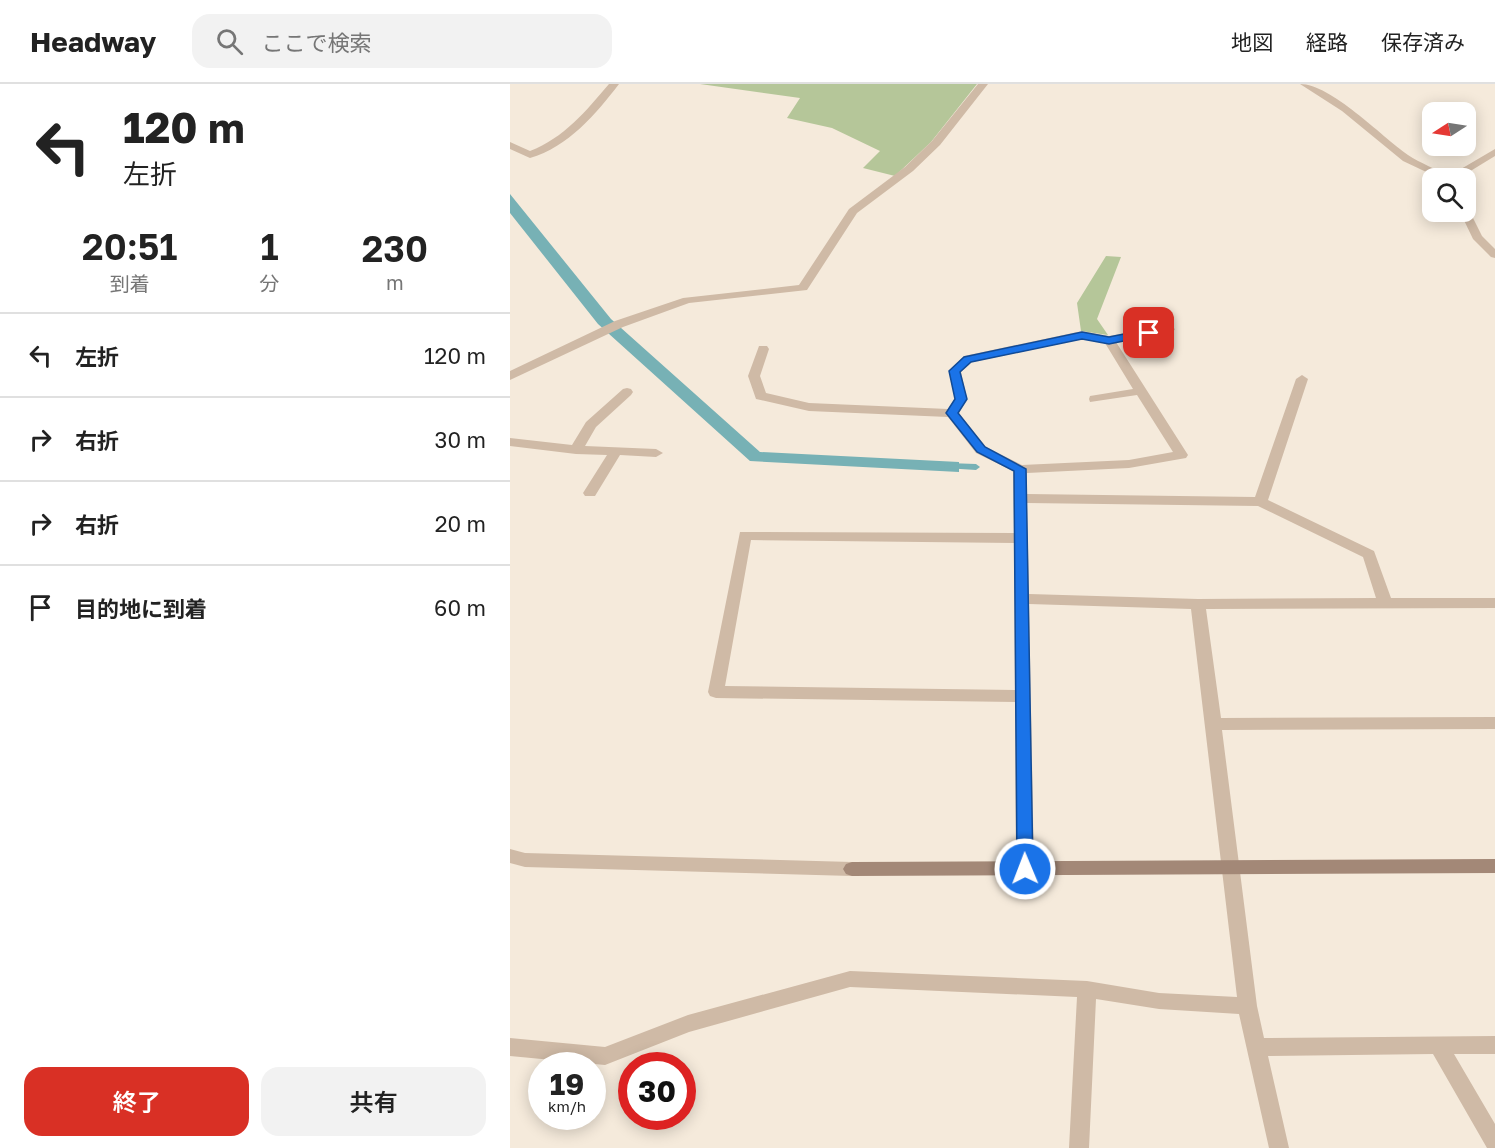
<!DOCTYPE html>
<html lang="ja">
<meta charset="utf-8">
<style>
body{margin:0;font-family:"Golos Text","Noto Sans JP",sans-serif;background:#f2f2f2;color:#222;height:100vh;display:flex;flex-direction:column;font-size:22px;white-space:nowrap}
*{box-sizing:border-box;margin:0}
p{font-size:20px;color:#767676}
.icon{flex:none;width:33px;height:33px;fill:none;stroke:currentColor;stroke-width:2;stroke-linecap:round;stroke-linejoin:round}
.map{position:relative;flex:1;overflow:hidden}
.sheet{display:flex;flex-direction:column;background:#fff;width:510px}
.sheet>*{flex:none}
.banner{background:#fff;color:#222;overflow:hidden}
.needle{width:39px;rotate:258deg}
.tools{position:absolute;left:912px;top:18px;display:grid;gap:12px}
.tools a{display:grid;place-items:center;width:54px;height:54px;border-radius:12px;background:#fff;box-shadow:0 3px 15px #0003;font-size:30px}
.speed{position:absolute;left:18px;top:968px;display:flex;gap:12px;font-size:30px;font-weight:700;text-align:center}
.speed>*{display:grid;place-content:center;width:78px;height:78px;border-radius:50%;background:#fff;box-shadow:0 3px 15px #0003;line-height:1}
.speed small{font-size:15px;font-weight:400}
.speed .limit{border:9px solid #d22;background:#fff;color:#111}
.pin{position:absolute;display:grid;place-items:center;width:51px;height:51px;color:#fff;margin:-26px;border-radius:12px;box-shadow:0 3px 9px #0006}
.me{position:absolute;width:66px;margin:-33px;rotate:359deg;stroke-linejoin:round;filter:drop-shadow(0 0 4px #0008)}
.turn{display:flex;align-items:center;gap:21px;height:126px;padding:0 24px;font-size:27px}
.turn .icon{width:78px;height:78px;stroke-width:2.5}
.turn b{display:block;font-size:42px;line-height:51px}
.eta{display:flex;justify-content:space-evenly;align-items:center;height:102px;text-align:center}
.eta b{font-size:36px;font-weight:600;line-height:42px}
.action{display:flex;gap:12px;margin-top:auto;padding:12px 24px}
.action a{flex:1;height:69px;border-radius:18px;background:#d93025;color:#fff;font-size:24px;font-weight:600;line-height:69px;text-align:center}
.action a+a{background:#f2f2f2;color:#222}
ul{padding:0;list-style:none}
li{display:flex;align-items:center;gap:18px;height:84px;padding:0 24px;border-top:2px solid #e0e0e0}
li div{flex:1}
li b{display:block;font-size:22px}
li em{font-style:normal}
header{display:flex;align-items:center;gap:36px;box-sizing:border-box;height:84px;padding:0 30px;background:#fff;border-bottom:2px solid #e0e0e0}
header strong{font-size:28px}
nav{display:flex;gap:33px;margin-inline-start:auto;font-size:21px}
.search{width:420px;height:54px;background:#f2f2f2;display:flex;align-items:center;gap:15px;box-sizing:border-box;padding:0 21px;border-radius:18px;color:#767676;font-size:22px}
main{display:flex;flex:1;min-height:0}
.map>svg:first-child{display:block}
.green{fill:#b5c699}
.water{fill:#77b1b5}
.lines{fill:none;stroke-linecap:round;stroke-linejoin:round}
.stream{fill:#77b1b5;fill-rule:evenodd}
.street{fill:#cfbaa6;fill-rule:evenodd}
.secondary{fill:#a38877;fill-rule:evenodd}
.route{fill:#1a73e8;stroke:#114b97;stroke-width:1.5}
</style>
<header>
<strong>Headway</strong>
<div class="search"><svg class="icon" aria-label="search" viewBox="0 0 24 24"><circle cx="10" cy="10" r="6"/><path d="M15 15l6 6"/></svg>ここで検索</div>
<nav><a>地図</a><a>経路</a><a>保存済み</a></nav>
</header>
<main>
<section class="sheet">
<div class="banner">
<div class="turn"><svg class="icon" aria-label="left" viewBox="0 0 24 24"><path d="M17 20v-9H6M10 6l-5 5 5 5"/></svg><div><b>120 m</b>左折</div></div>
</div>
<div class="eta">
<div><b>20:51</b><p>到着</p></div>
<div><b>1</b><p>分</p></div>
<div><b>230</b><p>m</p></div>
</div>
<ul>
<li><svg class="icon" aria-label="left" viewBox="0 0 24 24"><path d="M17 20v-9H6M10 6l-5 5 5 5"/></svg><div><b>左折</b></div><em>120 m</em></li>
<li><svg class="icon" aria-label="right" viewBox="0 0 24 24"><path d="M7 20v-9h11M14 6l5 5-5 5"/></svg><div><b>右折</b></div><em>30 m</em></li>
<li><svg class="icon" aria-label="right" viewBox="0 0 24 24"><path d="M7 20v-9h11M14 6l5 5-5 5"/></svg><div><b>右折</b></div><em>20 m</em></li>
<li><svg class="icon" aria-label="arrive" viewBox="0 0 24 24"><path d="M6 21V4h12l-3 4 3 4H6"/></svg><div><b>目的地に到着</b></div><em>60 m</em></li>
</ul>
<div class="action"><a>終了</a><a>共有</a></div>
</section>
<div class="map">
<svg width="985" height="1064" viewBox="0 0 985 1064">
<rect width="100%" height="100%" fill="#f5eadb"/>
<path class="green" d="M190,0H467L421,58L385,92L353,84L370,67L322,44L277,34L290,14Z
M596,172L611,173L587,235L598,251L571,247L567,219Z"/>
<path class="water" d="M0,110L101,235L250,368L449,378V388L240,377L88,240L0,129Z"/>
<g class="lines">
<path class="stream" d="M438,379L466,380L470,383L466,386L435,384L434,382L435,380Z"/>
<path class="street" d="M99,0H109C86,30 58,63 20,74L0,65V58L20,67C54,54 76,27 99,0Z
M468,0H478L430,61L403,87L347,129L297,206L179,219L113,243L0,296V287L105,237L173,214L289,201L339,125L395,83L422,57Z
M790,0C821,0 871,52 898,71C910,79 926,85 939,92L985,65V72L949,94H929L893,77L832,27Z
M956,125L960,128L972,152L985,165V174L981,173L963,155L950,128H956Z
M659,241L665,245L663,248L606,258L678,371L676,374L619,384L517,389V410L745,413L786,295L792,291L798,295L758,416L864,467L881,514H985V524L696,525L711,634L985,633V645L712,646L747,922L754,954L985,952V970H944L985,1040V1064H977L923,970L758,972L779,1064H759L729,930L649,925L586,915L579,1064H559L567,913L340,903L179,948L95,981L0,972V954L95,963L178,931L340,887L577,897L649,909L727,913L681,525L519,520L524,785L521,790L515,792L509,790L506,785L505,618L206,614L200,612L198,608L230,448L504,449L503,387L466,369L438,333L299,327L246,315L238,292L249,262H257L259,265L250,292L256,309L299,319L438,325L445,315L439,287L454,272L572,247L599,252ZM572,255L595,259L623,305L580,312L579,315L580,318L627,311L663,368L619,376L512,381L476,363L449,329L457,315L451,288L462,278ZM517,419L748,422L853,473L866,514L688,515L519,510ZM241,456L504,459L505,606L215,602Z
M117,304L121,305L123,308L121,311L86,343L75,362L146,365L153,369L146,373L110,371L85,412H75L73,409L97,371L66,370L0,362V354L62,361L76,338L113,305Z
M0,765L15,769L342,778L348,780L351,785L348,790L342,792L15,783L0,779Z"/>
<path class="secondary" d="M985,775V789L342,792L336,790L333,785L336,780L342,778Z"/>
</g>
<path class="route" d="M639,245L644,249L643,251L599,260L572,255L461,278L450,288L457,315L448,329L475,363L516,385L523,785L520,790L515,792L509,790L507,785L504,387L467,368L436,329L445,315L439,287L454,273L572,248L599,253Z"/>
</svg>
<div class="tools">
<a><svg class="needle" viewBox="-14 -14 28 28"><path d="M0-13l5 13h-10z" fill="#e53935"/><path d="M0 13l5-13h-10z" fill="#767676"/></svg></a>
<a><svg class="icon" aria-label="search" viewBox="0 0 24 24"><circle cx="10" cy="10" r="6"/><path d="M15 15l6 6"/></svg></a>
</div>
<div class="speed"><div>19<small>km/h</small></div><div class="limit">30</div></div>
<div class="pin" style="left:639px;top:249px;background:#d93025"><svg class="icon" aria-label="arrive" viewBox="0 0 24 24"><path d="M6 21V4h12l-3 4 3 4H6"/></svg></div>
<svg class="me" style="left:515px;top:785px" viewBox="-20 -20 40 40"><circle r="17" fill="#1a73e8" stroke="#fff" stroke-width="3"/><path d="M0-11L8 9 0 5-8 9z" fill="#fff"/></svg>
</div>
</main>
